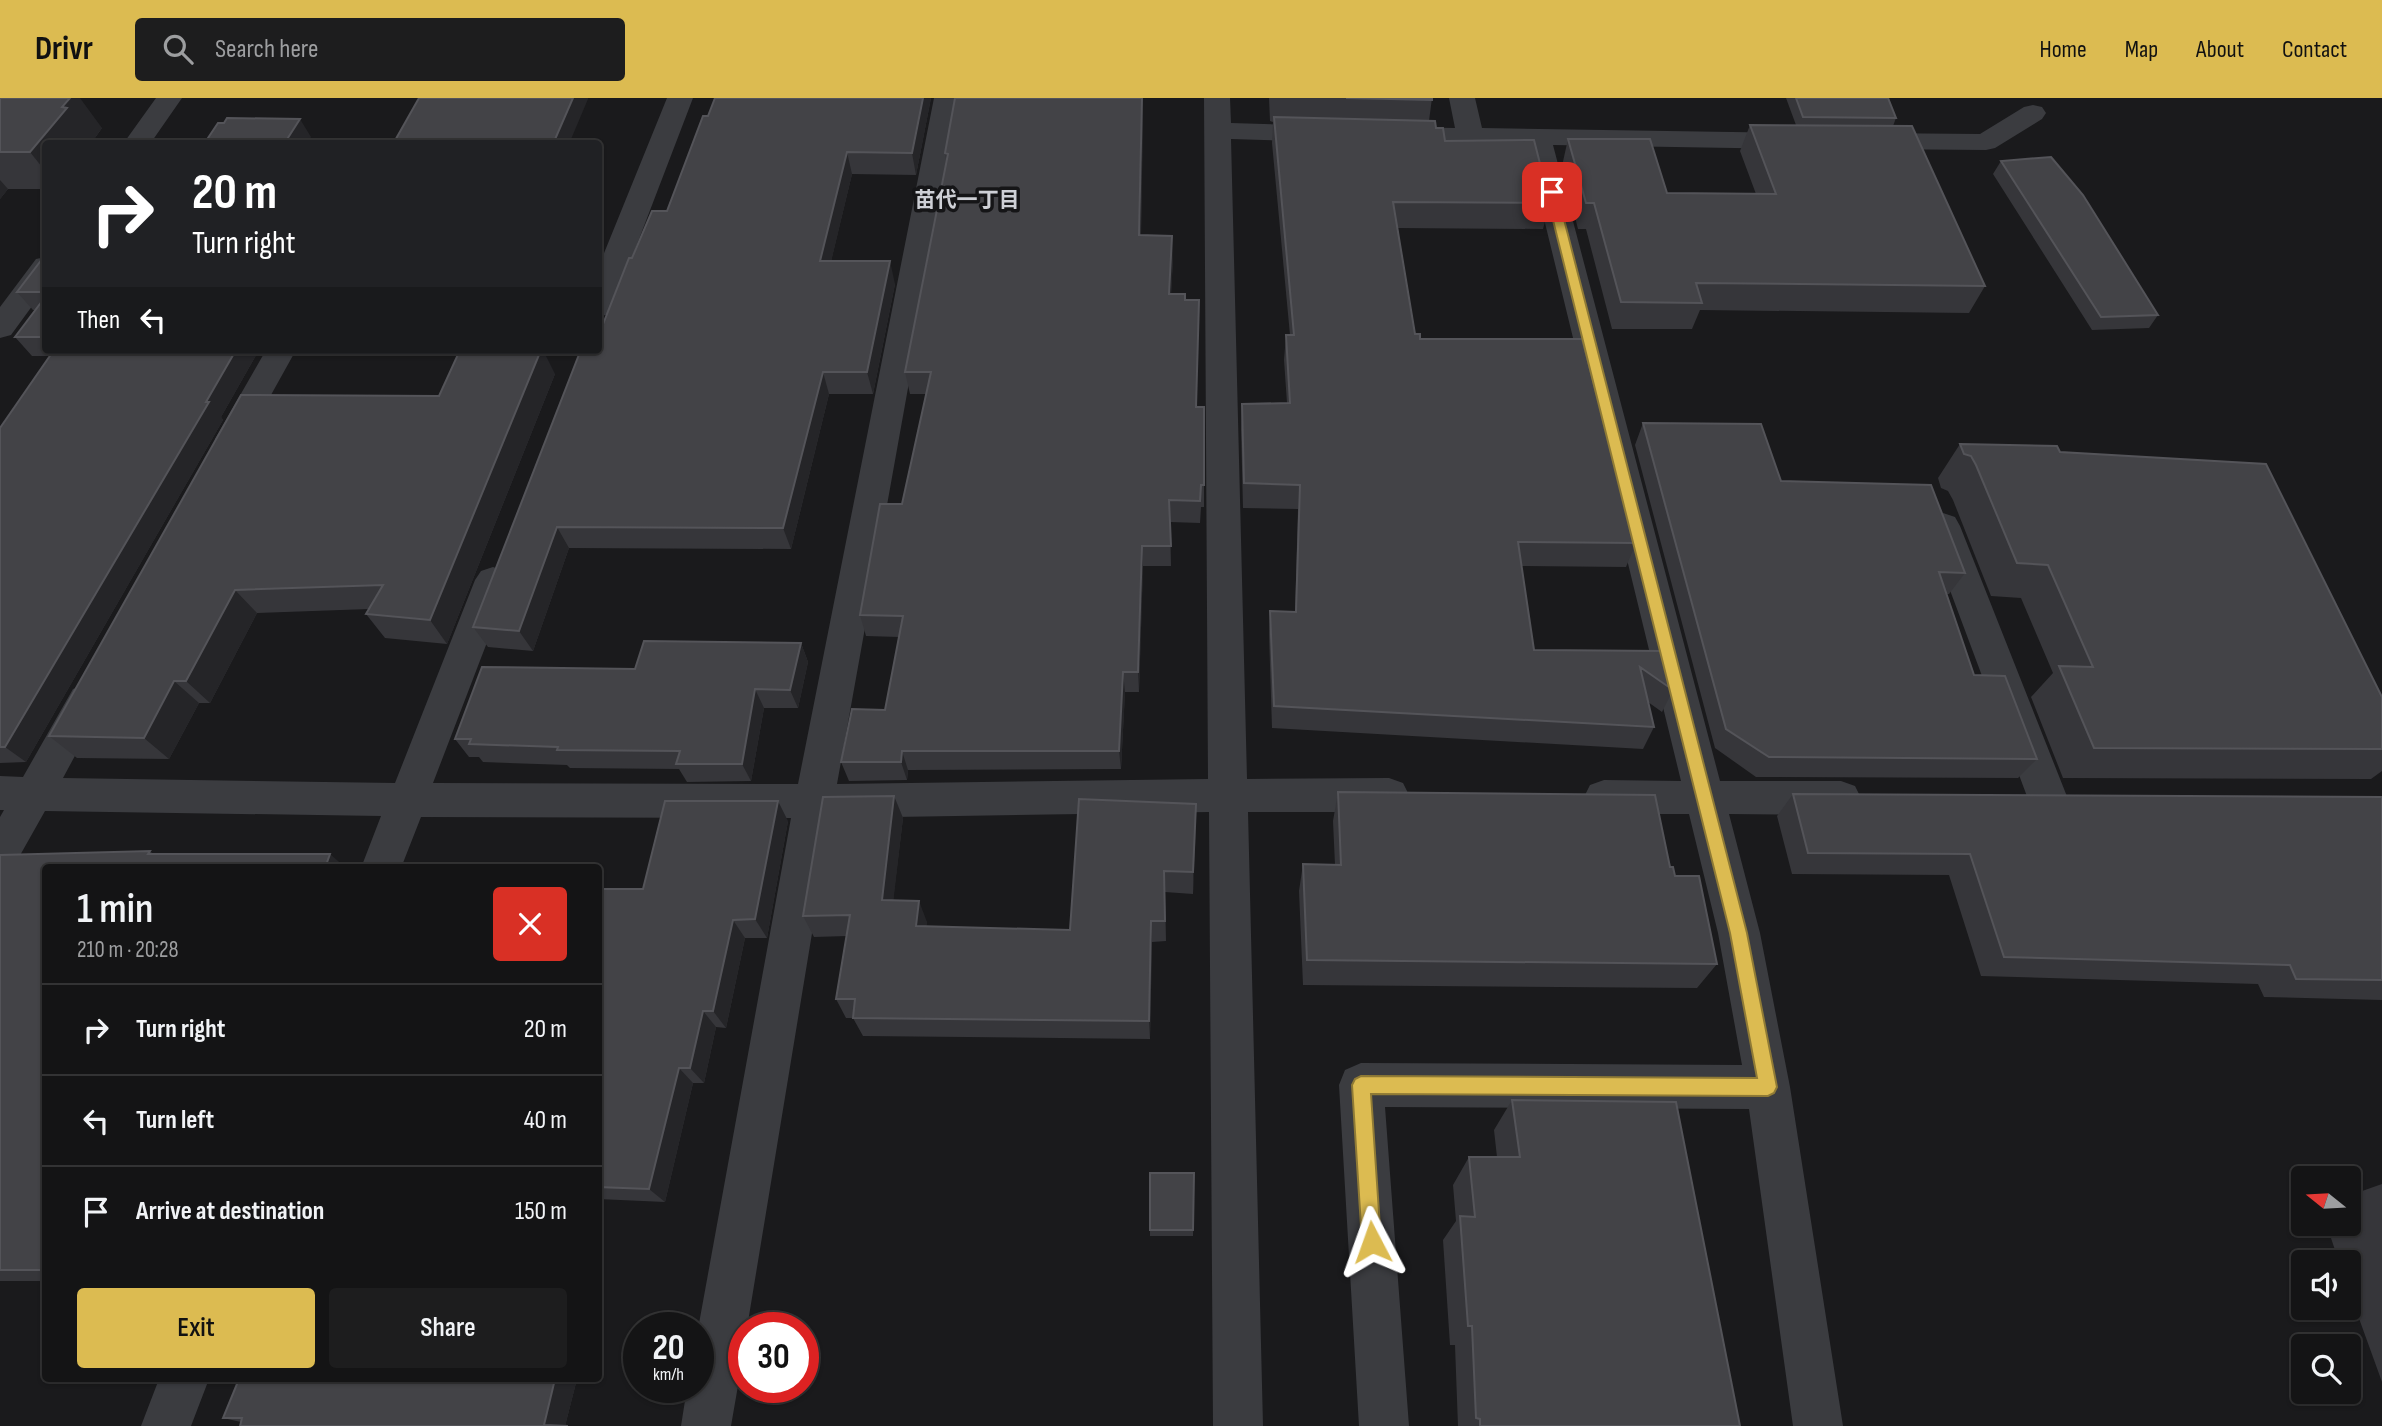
<!DOCTYPE html>
<meta charset="utf-8">
<style>
body{margin:0;font-family:"Sofia Sans Condensed","Noto Sans JP",sans-serif;background:#1d1d1e;color:#f1f3f6;height:100vh;display:flex;flex-direction:column;font-size:26px;white-space:nowrap}
*{box-sizing:border-box;margin:0}
p{font-size:23px;color:#9d9ea0}
.icon{flex:none;width:38px;height:38px;fill:none;stroke:currentColor;stroke-width:2;stroke-linecap:round;stroke-linejoin:round}
.map{position:relative;flex:1;overflow:hidden}
.side{position:absolute;left:42px;top:766px;width:560px;height:518px;display:flex;flex-direction:column;background:#141415;border-radius:7px;box-shadow:0 2px 5px #0004,0 0 0 2px #333334}
.side>*{flex:none}
.hud{position:absolute;left:42px;top:42px;width:560px;height:214px;border-radius:7px;box-shadow:0 2px 5px #0004,0 0 0 2px #333334;background:#202124;color:#fff;overflow:hidden}
.needle{width:46px;rotate:288deg}
.tools{position:absolute;left:2291px;top:1068px;display:grid;gap:14px}
.tools a{display:grid;place-items:center;width:70px;height:70px;border-radius:7px;background:#141415;box-shadow:0 2px 5px #0004,0 0 0 2px #333334;font-size:35px}
.speed{position:absolute;left:623px;top:1214px;display:flex;gap:14px;font-size:35px;font-weight:700;text-align:center}
.speed>*{display:grid;place-content:center;width:91px;height:91px;border-radius:50%;background:#141415;box-shadow:0 2px 5px #0004,0 0 0 2px #333334;line-height:1}
.speed small{font-size:18px;font-weight:400}
.speed .limit{border:10px solid #d22;background:#fff;color:#111}
.pin{position:absolute;display:grid;place-items:center;width:60px;height:60px;color:#fff;margin:-30px;border-radius:14px;box-shadow:0 4px 10px #0006}
.me{position:absolute;width:77px;margin:-38px;rotate:356deg;stroke-linejoin:round;filter:drop-shadow(0 0 5px #0008)}
.turn{display:flex;align-items:center;gap:24px;height:147px;padding:0 35px;font-size:32px}
.turn .icon{width:91px;height:91px;stroke-width:2.5}
.turn b{display:block;font-size:49px;line-height:60px}
.then{display:flex;align-items:center;height:66px;padding:0 35px;background:#0003;gap:14px;font-size:26px}
.round{display:grid;place-items:center;flex:none;width:74px;height:74px;border-radius:7px;background:#1d1d1e}
.headline{display:flex;align-items:center;justify-content:space-between;height:119px;padding:0 35px}
h1{font-size:42px;font-weight:600;line-height:52px}
.cta{display:flex;gap:14px;margin-top:auto;padding:14px 35px}
.cta a{flex:1;height:80px;border-radius:7px;background:#dcbb51;color:#111;font-size:28px;font-weight:600;line-height:80px;text-align:center}
.cta a+a{background:#1d1d1e;color:#f1f3f6}
ul{padding:0;list-style:none}
li{display:flex;align-items:center;gap:21px;height:91px;padding:0 35px;border-top:2px solid #333334}
li div{flex:1}
li b{display:block;font-size:26px}
li em{font-style:normal}
header{display:flex;align-items:center;gap:42px;box-sizing:border-box;height:98px;padding:0 35px;background:#dcbb51;color:#111}
header strong{font-size:33px}
nav{display:flex;gap:38px;margin-inline-start:auto;font-size:24px}
.search{width:490px;height:63px;background:#1d1d1e;display:flex;align-items:center;gap:18px;box-sizing:border-box;padding:0 24px;border-radius:7px;color:#9d9ea0;font-size:26px}
.map>svg:first-child{display:block}
.lines{fill:none;stroke-linecap:round;stroke-linejoin:round}
.minor{fill:#3b3c40;fill-rule:evenodd}
.wall{fill:#36363a}
.shaded-wall{fill:#252528}
.building{fill:#434347;stroke:#545459;stroke-width:2}
.route{fill:#dcbb51;stroke:#8f7a35;stroke-width:2}
.labels{text-anchor:middle;dominant-baseline:central;stroke-width:7;stroke-linejoin:round;paint-order:stroke}
.far-neighbourhood-label{font-size:21px;font-weight:bold;fill:#ced0d6;stroke:#151517}
</style>
<header>
<strong>Drivr</strong>
<div class="search"><svg class="icon" aria-label="search" viewBox="0 0 24 24"><circle cx="10" cy="10" r="6"/><path d="M15 15l6 6"/></svg>Search here</div>
<nav><a>Home</a><a>Map</a><a>About</a><a>Contact</a></nav>
</header>
<div class="map">
<svg width="2382" height="1328" viewBox="0 0 2382 1328">
<rect width="100%" height="100%" fill="#1a1a1c"/>
<g class="lines">
<path class="minor" d="M156,0H182L150,46H123Z
M667,0H693L613,209L609,216L598,219V170Z
M934,0H960L837,686L1208,681L1204,0H1230L1231,25L1325,28L1334,30L1338,36L1334,42L1325,44L1231,41L1247,681L1389,680L1403,685L1409,697L1403,709L1389,714H1248L1263,1328H1213L1209,714L831,720L747,1230H744V1253L731,1328H681L687,1290H698V1231L791,720L421,719L401,770H361L381,718L45,713L14,768L0,774V719L4,712H0V678L23,679L73,591L86,587L99,591L105,602L63,680L395,685L475,482L481,473L493,469L505,473L511,482L433,685L798,686Z
M1449,0H1475L1482,30L1798,35L1807,37L1811,43L1807,49L1798,51L1553,47L1720,683H1841L1855,688L1861,700L1855,712L1841,717L1729,716L1760,835L1790,989L1843,1328H1793L1749,1011L1385,1009L1409,1328H1359L1339,987L1345,972L1361,965L1742,967L1718,835L1689,716H1604L1590,711L1584,699L1590,687L1604,682L1681,683L1526,47L1392,45L1383,43L1379,37L1383,31L1392,29L1455,30Z
M2033,7L2042,9L2046,15L2042,21L1995,50L1986,52L1868,51L1859,49L1855,43L1859,37L1868,35L1980,36L2024,9Z
M46,159V189L11,237L0,240V209L36,161Z
M266,252H296L242,349L231,352L220,349L215,341Z
M1943,415L1955,419L1960,428L2068,701L2062,713L2048,718L2034,713L2028,701L1926,428L1931,419Z
M159,1281H209L191,1328H141Z"/>
</g>
<path class="wall" d="M0,0L102,30L92,44L46,46V91H8L0,101Z
M931,0L916,77L852,76L831,163L895,186L873,296H829L791,451L569,450L533,553L488,549L473,529L593,254L632,160L667,113Z
M1269,0H1432L1429,23L1436,30L1445,43L1550,105L1543,131L1397,130L1415,236L1420,241L1636,445L1626,469L1521,468L1534,552L1663,553L1673,592L1662,614L1648,604L1654,629L1643,651L1272,630L1269,536L1270,513L1295,514L1298,411L1243,410L1241,331L1242,306L1287,305L1284,262L1286,237H1290L1272,45L1273,24L1270,23Z
M1786,0H1888L1896,20L1893,28L1985,188L1969,215L1700,212L1692,231H1612L1586,131H1578L1562,68L1568,41L1667,95L1756,96L1740,53L1750,27H1796Z
M1143,16L1141,137L1173,160L1171,196L1197,309H1204V409H1201L1200,425L1170,424L1171,468H1143L1139,594H1125L1121,671L908,672L907,682L849,683L841,664L885,612L899,539L866,538L860,517L902,406L926,296H910L905,274L946,63L945,55Z
M2001,63L2158,217L2149,230L2092,232L1993,76Z
M46,156V252H259L221,319L223,322L26,664L0,665V330L50,258H32L15,239L35,212H33L17,194Z
M555,276L447,546L385,540L366,516L369,511L257,515L210,605H199L169,661L77,660L49,638L439,298Z
M1643,325L1781,383L1965,475L1949,496H1947L1974,577L2037,661L2018,680L1756,679L1715,650L1635,347Z
M1960,346L2060,354L2382,599V673L2371,681L2063,680L2031,599L2053,575L2021,500L1991,498L1953,402L1948,393L1941,390L1938,380Z
M801,545L808,564L798,610H764L751,683L687,684L679,671L570,670L567,667L483,664L479,659H469L455,641L635,571Z
M1338,694L1670,769L1675,778L1717,866L1697,890L1303,887L1299,793L1303,766L1335,767L1333,723Z
M1793,696L2382,699V902L2264,899L2258,886L1981,878L1949,777L1792,776L1777,718Z
M894,698L903,720L893,802L927,824L926,828L1070,832L1196,706L1193,796L1165,794L1166,843L1152,844L1150,941L863,938L853,920H846L836,901L847,838L814,839L803,818Z
M788,723L767,840H745L726,930L716,929L704,985H693L665,1104L598,1101V791H643Z
M150,753L153,756L46,770V1183H0V757Z
M1512,1002L1740,1328H1458L1455,1247H1450L1443,1142L1456,1123L1453,1087L1469,1059H1497L1494,1032Z
M1194,1075L1193,1138H1150V1132Z
M2382,1086V1284L2348,1190V1164H2339L2326,1125H2348V1098Z
M239,1281H577L565,1328L241,1324L223,1320Z"/>
<path class="shaded-wall" d="M70,0H80L102,30L92,44L93,46H46V74L30,54Z
M573,0H588V1L569,46H553Z
M923,0H931L916,77L912,55Z
M1142,0L1143,16L1140,160L1139,137Z
M300,21L311,39L307,46H284Z
M847,54L852,76L826,185L820,163Z
M0,82L8,91L0,101Z
M1172,138L1173,160L1170,219L1169,196Z
M890,163L895,186L873,296L867,274Z
M236,252H259L221,319L223,322L26,664L5,649Z
M541,252H543L555,276L447,546L430,522Z
M823,274L829,296L791,451L783,430Z
M557,429L569,450L533,553L519,533Z
M1142,448L1143,468L1139,594L1138,574Z
M235,492L257,515L210,605L186,583Z
M801,545L808,564L798,610L790,592Z
M1123,574L1125,594L1121,671L1119,653Z
M174,583L199,605L169,661L144,640Z
M755,591L764,610L751,683L742,666Z
M902,653L908,672L907,682L901,664Z
M894,698L903,720L891,823L882,802Z
M778,703L788,723L767,840L755,821Z
M1196,706V729L1193,796V774Z
M330,756L346,770H325Z
M919,803L927,824L924,849L916,828Z
M733,822L745,840L726,930L713,913Z
M1151,823L1152,844L1150,941L1149,923Z
M703,913L716,929L704,985L690,970Z
M679,970L693,985L665,1104L649,1091Z
M555,1281H577L565,1328L544,1327Z"/>
<path class="building" d="M0,0H70L62,9L67,10L30,54H0Z
M419,0H573L553,46H393Z
M715,0H923L912,55L847,54L820,163H890L867,274H823L783,430L557,429L519,533L473,529L580,254H593L594,252H598V239L629,160H632L652,113H667L703,18H708Z
M955,0H1142L1139,137L1172,138L1169,196H1185V202H1199L1196,309H1204V387H1201L1200,403L1169,402L1171,448H1142L1138,574H1123L1119,653H902L901,664H841L852,611L885,612L903,518L860,517L880,406H902L931,274H905L948,56L945,55Z
M1346,0H1432V2Z
M1796,0H1888L1896,20L1803,19Z
M1274,19L1435,23L1436,30H1443L1445,43L1534,42L1550,105L1393,104L1415,236H1420V241H1582L1636,445L1518,444L1534,552L1663,553L1673,592L1640,569L1654,629L1274,608L1270,513L1296,514L1300,387L1244,385L1242,306L1290,305L1286,237H1294Z
M227,20L300,21L284,46H204L218,25H224Z
M1750,27L1912,28L1985,188L1696,185L1702,205L1621,204L1594,105H1586L1568,41H1650L1667,95L1776,96Z
M2051,59L2083,97L2158,217L2101,219L2001,63Z
M46,156V194H17Z
M46,198V239H15Z
M54,252H236L206,304H209L5,649H0V330Z
M460,252H541L430,522L366,516L383,487L235,492L186,583H174L144,640L49,638L241,297L439,298Z
M1643,325L1761,326L1781,383L1931,387L1965,475L1939,474L1974,577L2005,578L2037,661L1769,659L1726,631Z
M1960,346L2057,348L2060,354L2266,366L2382,599V651L2094,650L2059,568L2093,569L2048,467L2017,465L1976,367L1971,358L1964,356Z
M644,543L801,545L790,592L755,591L742,666H676L680,653L557,652L558,649L469,646L471,641H455L482,569L635,571Z
M1338,694L1655,697L1670,769H1673L1675,778H1699L1717,866L1307,862L1303,766L1341,767Z
M1793,696L2382,699V882L2296,881L2290,867L2004,859L1970,756L1808,755Z
M894,698L882,802L919,803L916,828L1070,832L1079,701L1196,706L1193,774L1164,773L1165,823H1151L1149,923L853,920L855,901H836L850,817L803,818L823,699Z
M665,703H778L755,821L733,822L713,913H703L690,970H679L649,1091L598,1089V791H643Z
M150,753L148,756H330L325,770H46V1172H0V757Z
M1512,1002L1676,1004L1740,1328H1480V1321L1476,1320L1472,1228H1468L1460,1118L1475,1119L1469,1059H1520Z
M1150,1075H1194L1193,1132H1150Z
M239,1281H555L544,1327L568,1328H240L242,1320H223Z"/>
<path class="route" d="M1552,90L1557,94L1747,835L1777,989L1774,995L1768,998L1371,996L1381,1144L1379,1151L1372,1154L1365,1151L1362,1144L1352,987L1355,981L1361,978L1757,980L1730,835L1546,94Z"/>
<g class="labels">
<g class="far-neighbourhood-label">
<text x="967" y="102">苗代一丁目</text>
</g>
</g>
</svg>
<div class="tools">
<a><svg class="needle" viewBox="-14 -14 28 28"><path d="M0-13l5 13h-10z" fill="#e53935"/><path d="M0 13l5-13h-10z" fill="#9d9ea0"/></svg></a>
<a><svg class="icon" aria-label="sound" viewBox="0 0 24 24"><path d="M4 9h4l5-4v14l-5-4H4zM17 9q2 3 0 6"/></svg></a>
<a><svg class="icon" aria-label="search" viewBox="0 0 24 24"><circle cx="10" cy="10" r="6"/><path d="M15 15l6 6"/></svg></a>
</div>
<div class="speed"><div>20<small>km/h</small></div><div class="limit">30</div></div>
<div class="pin" style="left:1552px;top:94px;background:#d93025"><svg class="icon" aria-label="arrive" viewBox="0 0 24 24"><path d="M6 21V4h12l-3 4 3 4H6"/></svg></div>
<svg class="me" style="left:1372px;top:1144px" viewBox="-20 -20 40 40"><path d="M0-17L14 15 0 8-14 15z" fill="#dcbb51" stroke="#fff" stroke-width="4"/></svg>
<div class="hud">
<div class="turn"><svg class="icon" aria-label="right" viewBox="0 0 24 24"><path d="M7 20v-9h11M14 6l5 5-5 5"/></svg><div><b>20 m</b>Turn right</div></div>
<div class="then">Then<svg class="icon" aria-label="left" viewBox="0 0 24 24"><path d="M17 20v-9H6M10 6l-5 5 5 5"/></svg></div>
</div>
<section class="side">
<div class="headline"><div><h1>1 min</h1><p>210 m · 20:28</p></div><a class="round" style="background:#d93025;color:#fff"><svg class="icon" aria-label="close" viewBox="0 0 24 24"><path d="M6 6l12 12M18 6L6 18"/></svg></a></div>
<ul>
<li><svg class="icon" aria-label="right" viewBox="0 0 24 24"><path d="M7 20v-9h11M14 6l5 5-5 5"/></svg><div><b>Turn right</b></div><em>20 m</em></li>
<li><svg class="icon" aria-label="left" viewBox="0 0 24 24"><path d="M17 20v-9H6M10 6l-5 5 5 5"/></svg><div><b>Turn left</b></div><em>40 m</em></li>
<li><svg class="icon" aria-label="arrive" viewBox="0 0 24 24"><path d="M6 21V4h12l-3 4 3 4H6"/></svg><div><b>Arrive at destination</b></div><em>150 m</em></li>
</ul>
<div class="cta"><a>Exit</a><a>Share</a></div>
</section>
</div>
